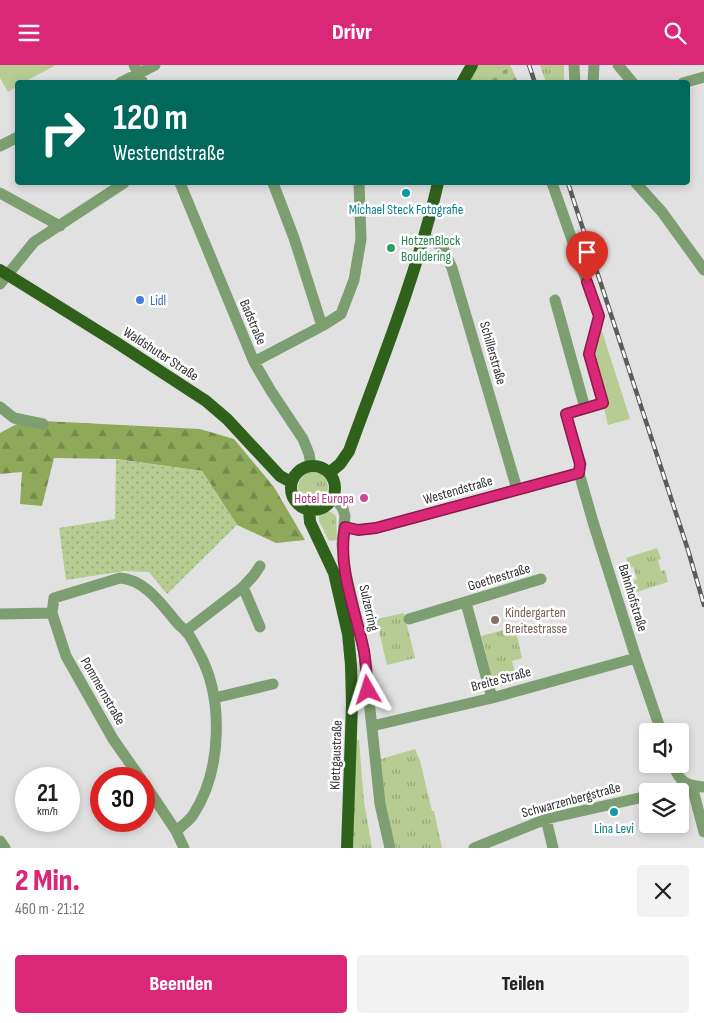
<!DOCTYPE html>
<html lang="de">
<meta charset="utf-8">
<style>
body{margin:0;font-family:"Sofia Sans Condensed",sans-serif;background:#f2f2f2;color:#222;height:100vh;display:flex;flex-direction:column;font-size:19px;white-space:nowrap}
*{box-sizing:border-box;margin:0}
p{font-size:16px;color:#767676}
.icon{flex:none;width:28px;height:28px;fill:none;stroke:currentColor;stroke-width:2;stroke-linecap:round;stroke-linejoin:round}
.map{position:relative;height:783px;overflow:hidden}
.side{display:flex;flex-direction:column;background:#fff;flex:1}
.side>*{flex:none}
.top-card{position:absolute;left:15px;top:15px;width:675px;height:105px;border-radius:5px;box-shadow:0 2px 8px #0003;background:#00695c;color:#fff;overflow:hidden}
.fabs{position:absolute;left:639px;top:658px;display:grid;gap:10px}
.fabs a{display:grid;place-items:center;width:50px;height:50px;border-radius:5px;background:#fff;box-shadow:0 2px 8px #0003;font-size:25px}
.speed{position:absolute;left:15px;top:702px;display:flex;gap:10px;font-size:25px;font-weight:700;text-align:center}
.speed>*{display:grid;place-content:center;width:65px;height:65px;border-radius:50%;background:#fff;box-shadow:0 2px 8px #0003;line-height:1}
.speed small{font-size:12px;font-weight:400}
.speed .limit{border:8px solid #d22;background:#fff;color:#111}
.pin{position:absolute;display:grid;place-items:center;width:42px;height:42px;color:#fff;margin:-51px -21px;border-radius:50% 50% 50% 0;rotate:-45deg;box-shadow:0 0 5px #0007}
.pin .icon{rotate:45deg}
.me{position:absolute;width:55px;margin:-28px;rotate:354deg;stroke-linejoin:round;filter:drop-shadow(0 0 4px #0008)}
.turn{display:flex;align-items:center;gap:18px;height:105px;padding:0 15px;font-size:22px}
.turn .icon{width:65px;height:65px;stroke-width:2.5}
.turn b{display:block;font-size:35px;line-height:42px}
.round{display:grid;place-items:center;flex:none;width:52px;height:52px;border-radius:5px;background:#f2f2f2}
.overview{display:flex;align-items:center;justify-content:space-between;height:85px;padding:0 15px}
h1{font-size:30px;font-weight:800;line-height:38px;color:#db2777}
.action{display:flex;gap:10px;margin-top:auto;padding:10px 15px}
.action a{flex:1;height:58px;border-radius:5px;background:#db2777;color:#fff;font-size:20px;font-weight:800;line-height:58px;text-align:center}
.action a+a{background:#f2f2f2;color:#222}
header{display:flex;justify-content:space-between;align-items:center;height:65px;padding:0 15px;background:#db2777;color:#fff;font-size:22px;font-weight:800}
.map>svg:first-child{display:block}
.grass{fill:url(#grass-tufts)}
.forest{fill:url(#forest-firs)}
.cemetery{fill:url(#cemetery-stones)}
.park{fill:#b7cc93}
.garden{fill:url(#garden-dots)}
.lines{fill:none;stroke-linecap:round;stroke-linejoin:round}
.minor{stroke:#7d9e70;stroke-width:11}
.major{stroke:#30611a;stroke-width:12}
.rail-casing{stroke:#5a5b5b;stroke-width:4.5}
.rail{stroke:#fff;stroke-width:2.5;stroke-dasharray:8;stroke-linecap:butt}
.route-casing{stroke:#8e194d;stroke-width:12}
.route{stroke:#db2777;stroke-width:9}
.culture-dot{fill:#0f9aa8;stroke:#fff;stroke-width:2}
.leisure-dot{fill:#2e9e5b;stroke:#fff;stroke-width:2}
.shop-dot{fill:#3f7fe0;stroke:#fff;stroke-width:2}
.hotel-dot{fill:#d1479c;stroke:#fff;stroke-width:2}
.education-dot{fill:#8d6e63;stroke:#fff;stroke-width:2}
.labels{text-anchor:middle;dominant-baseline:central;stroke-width:5;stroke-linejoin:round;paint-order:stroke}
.culture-label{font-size:14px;fill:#0d838f;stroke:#fff}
.leisure-label{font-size:14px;fill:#27864d;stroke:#fff;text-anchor:start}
.shop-label{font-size:14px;fill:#366cbe;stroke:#fff;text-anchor:start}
.street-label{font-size:14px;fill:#2e2f2f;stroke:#fff}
.hotel-label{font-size:14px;fill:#b23c85;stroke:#fff;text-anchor:end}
.education-label{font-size:14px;fill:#785e54;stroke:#fff;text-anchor:start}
</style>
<header><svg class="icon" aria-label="menu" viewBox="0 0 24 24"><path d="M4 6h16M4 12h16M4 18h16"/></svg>Drivr<svg class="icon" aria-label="search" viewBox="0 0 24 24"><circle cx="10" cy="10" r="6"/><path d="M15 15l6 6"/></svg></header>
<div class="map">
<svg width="704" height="783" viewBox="0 0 704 783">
<defs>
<pattern id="grass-tufts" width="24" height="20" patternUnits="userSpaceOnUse" patternTransform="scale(1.25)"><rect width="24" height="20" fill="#b7cc93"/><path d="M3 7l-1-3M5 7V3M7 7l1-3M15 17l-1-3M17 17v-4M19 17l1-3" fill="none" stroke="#95a678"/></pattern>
<pattern id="forest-firs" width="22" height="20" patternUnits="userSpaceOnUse" patternTransform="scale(1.25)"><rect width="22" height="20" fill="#8fa95b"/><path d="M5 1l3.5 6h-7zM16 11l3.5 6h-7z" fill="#758a4c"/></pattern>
<pattern id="cemetery-stones" width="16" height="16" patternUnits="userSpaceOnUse" patternTransform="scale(1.25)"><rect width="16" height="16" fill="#b7cc93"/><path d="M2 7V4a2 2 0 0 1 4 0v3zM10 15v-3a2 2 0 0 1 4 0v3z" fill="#95a678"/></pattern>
<pattern id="garden-dots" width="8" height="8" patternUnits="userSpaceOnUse" patternTransform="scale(1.25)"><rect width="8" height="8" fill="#b7cc93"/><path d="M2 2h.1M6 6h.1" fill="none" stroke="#95a678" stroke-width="1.8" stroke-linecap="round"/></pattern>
</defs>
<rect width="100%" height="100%" fill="#e1e1e2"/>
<path class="grass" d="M540,0H564V17H546Z
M298 422a15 15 0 1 1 30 0a15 15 0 1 1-30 0Z
M325,446L331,447L336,451L337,475L329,476L319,456V450Z
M657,483L661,494L658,495L661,506L665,505L668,517L637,527L633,516L637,514L633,502L629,503L626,493Z
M404,548L415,593L387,600L376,554Z
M515,562L522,593L512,596L517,617L495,622L481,571Z
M353,674L359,675L364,737L372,783H352Z
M415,684L420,696L432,746H434L442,783H396L387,754L378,695Z"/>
<path class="forest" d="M24,355L200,364L234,374L274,422L305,475L276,478L237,460L202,406L116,394L54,393L42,441L20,439L22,407L0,409V368Z"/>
<path class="cemetery" d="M511,2L518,17L477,18L480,15Z"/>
<path class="park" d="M0,0H56L24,17L18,18L17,21L8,27L0,13Z
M477,0H510L511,2L477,17L468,18Z
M601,263L630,354L608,360L603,338L589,289Z"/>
<path class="garden" d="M116,394L202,406L237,460L167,529L149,507L125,506L66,515L59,463L115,454Z"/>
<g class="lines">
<path class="minor" d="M134,0L143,18
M574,0L575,18
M618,0L633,18
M120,18L155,0
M593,18L594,0
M683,18L704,12
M0,81L18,72
M180,118L254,297L271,326L303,374L309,389L311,401
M273,118L294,173L322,261
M552,118L599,251L589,289L603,338L566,349L581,399L579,408L593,457L636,593L661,666
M636,118L662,147L704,205
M0,128L60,161
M424,172L442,181L452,203L517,424
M0,219L34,177L124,118
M555,235L585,343
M254,297L322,261L341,249L354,215L361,174L359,118
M0,342L14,353L43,359
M333,433L338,437L343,444L345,451L342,479L345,504L364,588L380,739L390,783
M345,462L358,465L376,463L579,408
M243,522L254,510L260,501
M466,538L492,633
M0,549L52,548
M409,554L541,514
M187,565L243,522L260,562
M214,633L273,619
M372,661L492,633L636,593
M673,699C679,716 685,721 704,722
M141,714L113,674L66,591L52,548L54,533L120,513C147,515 163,542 179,560C189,567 193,577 199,588C224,633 222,706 193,750C189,756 182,761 176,766
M144,718L176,766L184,783
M692,721L704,767
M670,726L692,721
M546,754L553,783
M0,776L5,783
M474,783L546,754L648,731"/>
<path class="major" d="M462,18L472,0
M0,205L114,276L206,336L227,354L280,411L291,417
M291 423a22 22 0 1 1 44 0a22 22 0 1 1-44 0Z
M329,408L340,399L349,386C381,298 417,209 438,118
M309,445L310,457L334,508L348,569L351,600L352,639L347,783"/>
<defs>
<path id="rail" d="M529,0L535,18
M568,118L688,485L704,540"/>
</defs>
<use href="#rail" class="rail-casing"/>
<use href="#rail" class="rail"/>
</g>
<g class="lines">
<defs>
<path id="route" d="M368,625C367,612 366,599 364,586C356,546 337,503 345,462L358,465L376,463L579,408L580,399L566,349L603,338L589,289L599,251L587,217"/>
</defs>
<use href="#route" class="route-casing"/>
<use href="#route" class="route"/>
</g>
<g class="culture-dot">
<circle cx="406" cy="128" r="5"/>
<circle cx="614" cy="747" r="5"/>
</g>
<circle class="leisure-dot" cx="391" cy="183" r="5"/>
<circle class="shop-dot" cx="140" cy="235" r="5"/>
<circle class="hotel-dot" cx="364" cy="433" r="5"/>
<circle class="education-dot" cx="495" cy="555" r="5"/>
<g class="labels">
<g class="culture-label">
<text x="406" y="144">Michael Steck Fotografie</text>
<text x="614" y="763">Lina Levi</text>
</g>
<g class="leisure-label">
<text x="401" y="175">HotzenBlock<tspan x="401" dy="16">Bouldering</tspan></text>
</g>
<g class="shop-label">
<text x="150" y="235">Lidl</text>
</g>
<g class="street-label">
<text transform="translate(253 257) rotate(67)">Badstraße</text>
<text transform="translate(493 288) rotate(74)">Schillerstraße</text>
<text transform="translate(161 289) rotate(33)">Waldshuter Straße</text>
<text transform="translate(458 425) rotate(-16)">Westendstraße</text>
<text transform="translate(499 512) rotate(-17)">Goethestraße</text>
<text transform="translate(633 533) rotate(73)">Bahnhofstraße</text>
<text transform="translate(369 543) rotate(77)">Sulzerring</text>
<text transform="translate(501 614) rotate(-15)">Breite Straße</text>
<text transform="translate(103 626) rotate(60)">Pommernstraße</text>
<text transform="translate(336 690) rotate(-88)">Klettgaustraße</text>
<text transform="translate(571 735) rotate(-15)">Schwarzenbergstraße</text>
</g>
<g class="hotel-label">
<text x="354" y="433">Hotel Europa</text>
</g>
<g class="education-label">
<text x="505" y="547">Kindergarten<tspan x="505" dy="16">Breitestrasse</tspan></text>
</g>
</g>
</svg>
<div class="fabs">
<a><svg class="icon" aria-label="sound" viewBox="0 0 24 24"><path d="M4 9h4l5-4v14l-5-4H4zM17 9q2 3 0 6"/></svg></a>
<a><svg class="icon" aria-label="layers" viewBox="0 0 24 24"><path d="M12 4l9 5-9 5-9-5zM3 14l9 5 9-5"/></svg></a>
</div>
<div class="speed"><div>21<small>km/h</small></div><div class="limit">30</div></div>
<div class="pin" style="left:587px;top:217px;background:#d93025"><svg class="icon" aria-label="arrive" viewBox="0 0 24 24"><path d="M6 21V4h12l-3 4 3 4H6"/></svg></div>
<svg class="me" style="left:368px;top:625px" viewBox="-20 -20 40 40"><path d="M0-17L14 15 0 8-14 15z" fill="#db2777" stroke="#fff" stroke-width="4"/></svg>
<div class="top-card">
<div class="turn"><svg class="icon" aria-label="right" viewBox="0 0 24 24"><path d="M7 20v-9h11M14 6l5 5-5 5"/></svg><div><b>120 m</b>Westendstraße</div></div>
</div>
</div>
<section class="side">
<div class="overview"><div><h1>2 Min.</h1><p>460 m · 21:12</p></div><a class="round"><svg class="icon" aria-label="close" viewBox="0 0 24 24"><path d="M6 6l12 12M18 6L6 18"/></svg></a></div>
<div class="action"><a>Beenden</a><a>Teilen</a></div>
</section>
